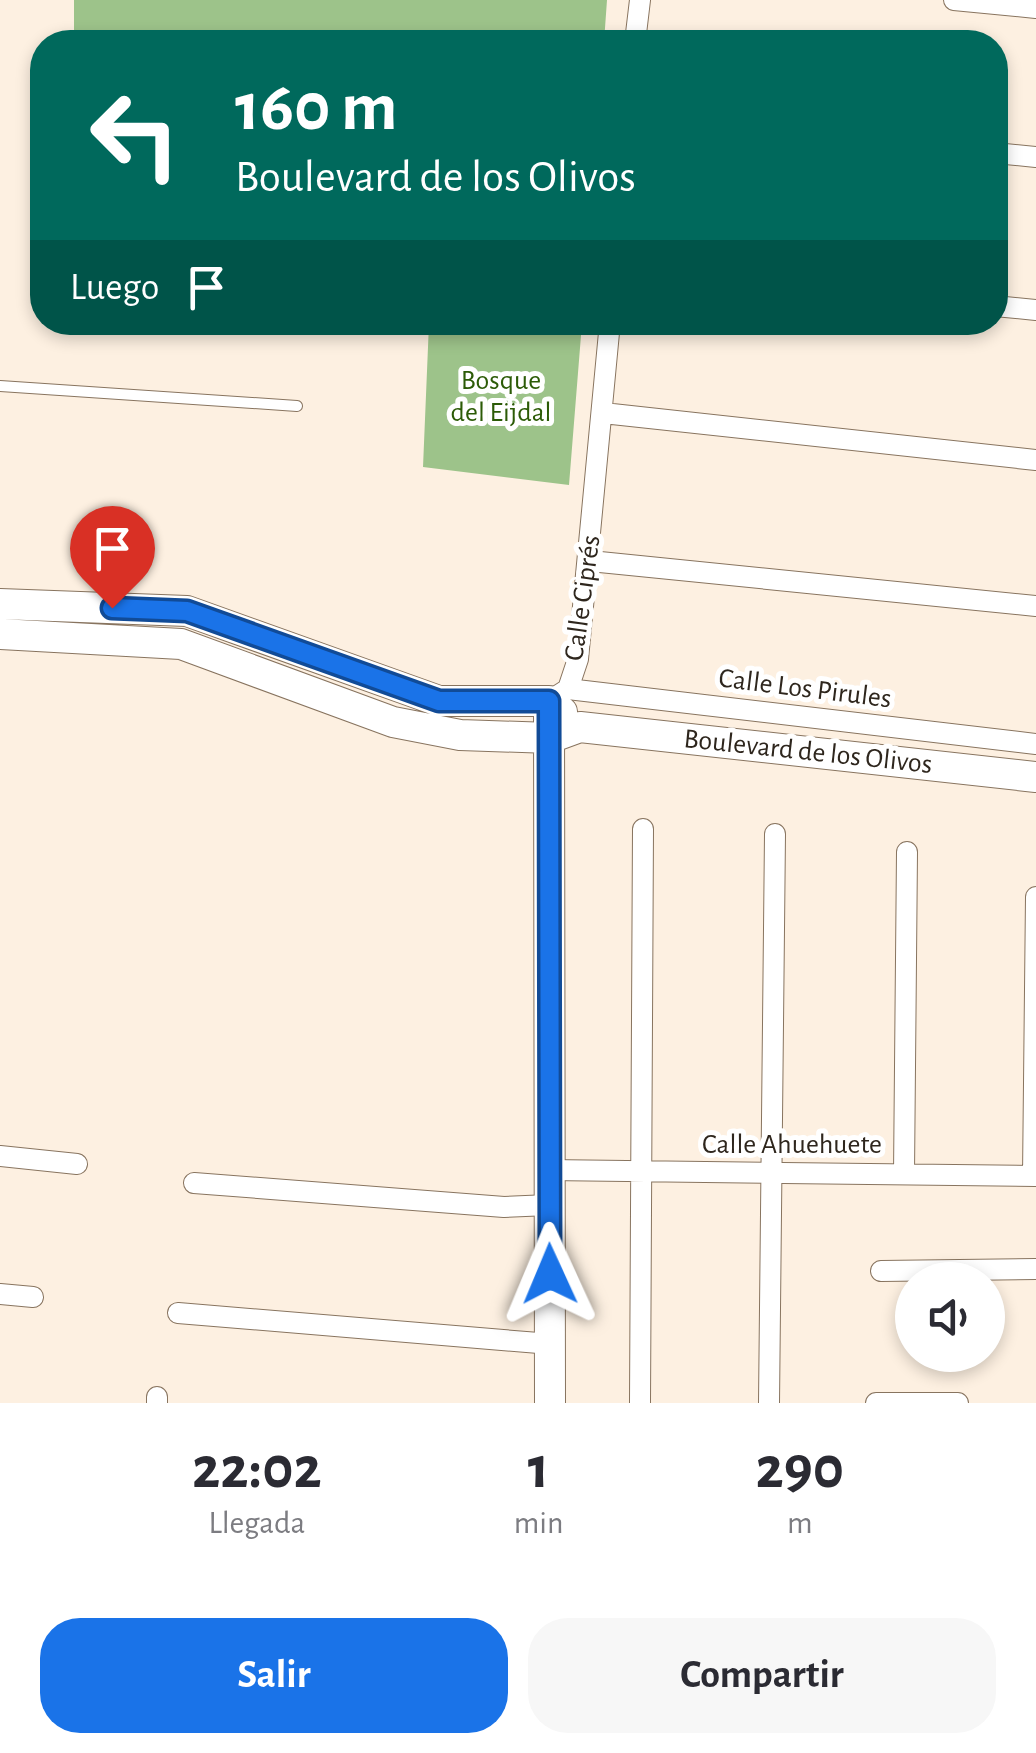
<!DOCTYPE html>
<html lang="es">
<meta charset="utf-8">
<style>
body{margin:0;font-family:"Alegreya Sans",sans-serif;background:#f7f7f7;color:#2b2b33;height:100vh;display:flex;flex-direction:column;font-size:38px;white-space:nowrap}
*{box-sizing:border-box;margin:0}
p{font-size:32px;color:#7c7c81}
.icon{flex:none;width:55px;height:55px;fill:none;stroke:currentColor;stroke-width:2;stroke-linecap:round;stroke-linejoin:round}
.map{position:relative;height:1403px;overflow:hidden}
.panel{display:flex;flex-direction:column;background:#fff;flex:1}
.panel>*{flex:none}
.hud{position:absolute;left:30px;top:30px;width:978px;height:305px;border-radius:40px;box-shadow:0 5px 15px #0003;background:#00695c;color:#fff;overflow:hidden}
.fabs{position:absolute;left:895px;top:1262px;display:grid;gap:20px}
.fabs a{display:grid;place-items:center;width:110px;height:110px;border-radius:50%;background:#fff;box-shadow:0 5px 15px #0003;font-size:50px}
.pin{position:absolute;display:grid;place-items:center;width:85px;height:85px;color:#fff;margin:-102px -42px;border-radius:50% 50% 50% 0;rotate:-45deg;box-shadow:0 0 10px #0007}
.pin .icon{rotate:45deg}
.me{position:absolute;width:110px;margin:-55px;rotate:359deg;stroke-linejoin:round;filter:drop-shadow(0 0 8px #0008)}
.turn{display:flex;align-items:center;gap:35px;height:210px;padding:0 40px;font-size:45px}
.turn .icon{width:130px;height:130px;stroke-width:2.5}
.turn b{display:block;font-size:70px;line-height:85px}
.then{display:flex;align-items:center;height:95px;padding:0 40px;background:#0003;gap:20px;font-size:38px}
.eta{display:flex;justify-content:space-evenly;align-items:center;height:170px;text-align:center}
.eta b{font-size:60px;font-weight:700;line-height:70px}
.primary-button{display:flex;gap:20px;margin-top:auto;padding:20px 40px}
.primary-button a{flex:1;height:115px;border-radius:40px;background:#1a73e8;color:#fff;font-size:40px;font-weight:700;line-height:115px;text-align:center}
.primary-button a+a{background:#f7f7f7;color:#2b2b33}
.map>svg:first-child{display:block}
.forest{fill:#9dc38a}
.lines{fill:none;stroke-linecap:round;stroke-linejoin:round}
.lane-casing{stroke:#88745f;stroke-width:12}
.street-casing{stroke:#88745f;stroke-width:22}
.secondary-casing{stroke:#88745f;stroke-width:32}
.lane{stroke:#fff;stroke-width:10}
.street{stroke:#fff;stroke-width:20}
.secondary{stroke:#fff;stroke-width:30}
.route-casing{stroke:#114b97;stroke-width:25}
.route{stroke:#1a73e8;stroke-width:18}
.labels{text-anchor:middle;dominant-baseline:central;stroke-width:10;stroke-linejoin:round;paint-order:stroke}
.park-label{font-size:28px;fill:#2c5b07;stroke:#fff}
.street-label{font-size:28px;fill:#2e261d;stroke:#fff}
</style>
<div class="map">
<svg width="1036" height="1403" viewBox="0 0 1036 1403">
<rect width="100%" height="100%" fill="#fdf0e1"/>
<path class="forest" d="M74,0H607L604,42H74Z
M429,323H582L569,485L423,467Z"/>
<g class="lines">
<defs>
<path id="lane" d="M0,386L297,406"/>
<path id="street" d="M954,0L1036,8
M635,42L640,0
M995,153L1036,157
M995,306L1036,310
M603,413L1036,460
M590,561L1036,606
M568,689L1036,744
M557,696L568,689L578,659L610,322
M0,1156L77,1164
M548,1170L1036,1176
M904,1174L907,852
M1033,1176L1036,897
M194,1183L504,1207L549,1205
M881,1271L1036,1269
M0,1294L33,1297
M178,1313L551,1344
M157,1403V1397
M640,1403L643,829
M769,1403L775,834
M876,1403H958"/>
<path id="secondary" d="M0,604L187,611L439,701H549L562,712
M0,634L181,644L393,722L460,735L550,738L580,727L1036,777
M549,701L550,1403"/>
</defs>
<use href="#lane" class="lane-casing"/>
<use href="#street" class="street-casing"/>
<use href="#secondary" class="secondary-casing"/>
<use href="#lane" class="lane"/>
<use href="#street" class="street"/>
<use href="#secondary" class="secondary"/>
</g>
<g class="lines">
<defs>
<path id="route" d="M112,608L187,611L439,701H549L550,1274"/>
</defs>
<use href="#route" class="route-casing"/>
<use href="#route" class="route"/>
</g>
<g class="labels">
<g class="park-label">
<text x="501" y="381">Bosque<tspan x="501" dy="32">del Eijdal</tspan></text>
</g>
<g class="street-label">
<text transform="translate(583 598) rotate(-82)">Calle Ciprés</text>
<text transform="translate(805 689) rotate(7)">Calle Los Pirules</text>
<text transform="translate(808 752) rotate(6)">Boulevard de los Olivos</text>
<text x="792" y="1145">Calle Ahuehuete</text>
</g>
</g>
</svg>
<div class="fabs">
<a><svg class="icon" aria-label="sound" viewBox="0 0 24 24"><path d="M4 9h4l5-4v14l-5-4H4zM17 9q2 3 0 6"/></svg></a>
</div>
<div class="pin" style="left:112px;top:608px;background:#d93025"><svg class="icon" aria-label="arrive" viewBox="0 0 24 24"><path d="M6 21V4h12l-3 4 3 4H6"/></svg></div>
<svg class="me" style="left:550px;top:1274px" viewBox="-20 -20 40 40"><path d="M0-17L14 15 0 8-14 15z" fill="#1a73e8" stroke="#fff" stroke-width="4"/></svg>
<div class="hud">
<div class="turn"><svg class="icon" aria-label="left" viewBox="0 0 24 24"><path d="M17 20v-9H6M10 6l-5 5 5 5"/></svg><div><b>160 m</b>Boulevard de los Olivos</div></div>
<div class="then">Luego<svg class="icon" aria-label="arrive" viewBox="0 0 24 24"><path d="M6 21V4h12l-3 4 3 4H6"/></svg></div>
</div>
</div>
<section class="panel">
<div class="eta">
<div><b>22:02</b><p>Llegada</p></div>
<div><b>1</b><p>min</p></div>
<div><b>290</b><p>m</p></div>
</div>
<div class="primary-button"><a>Salir</a><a>Compartir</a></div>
</section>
